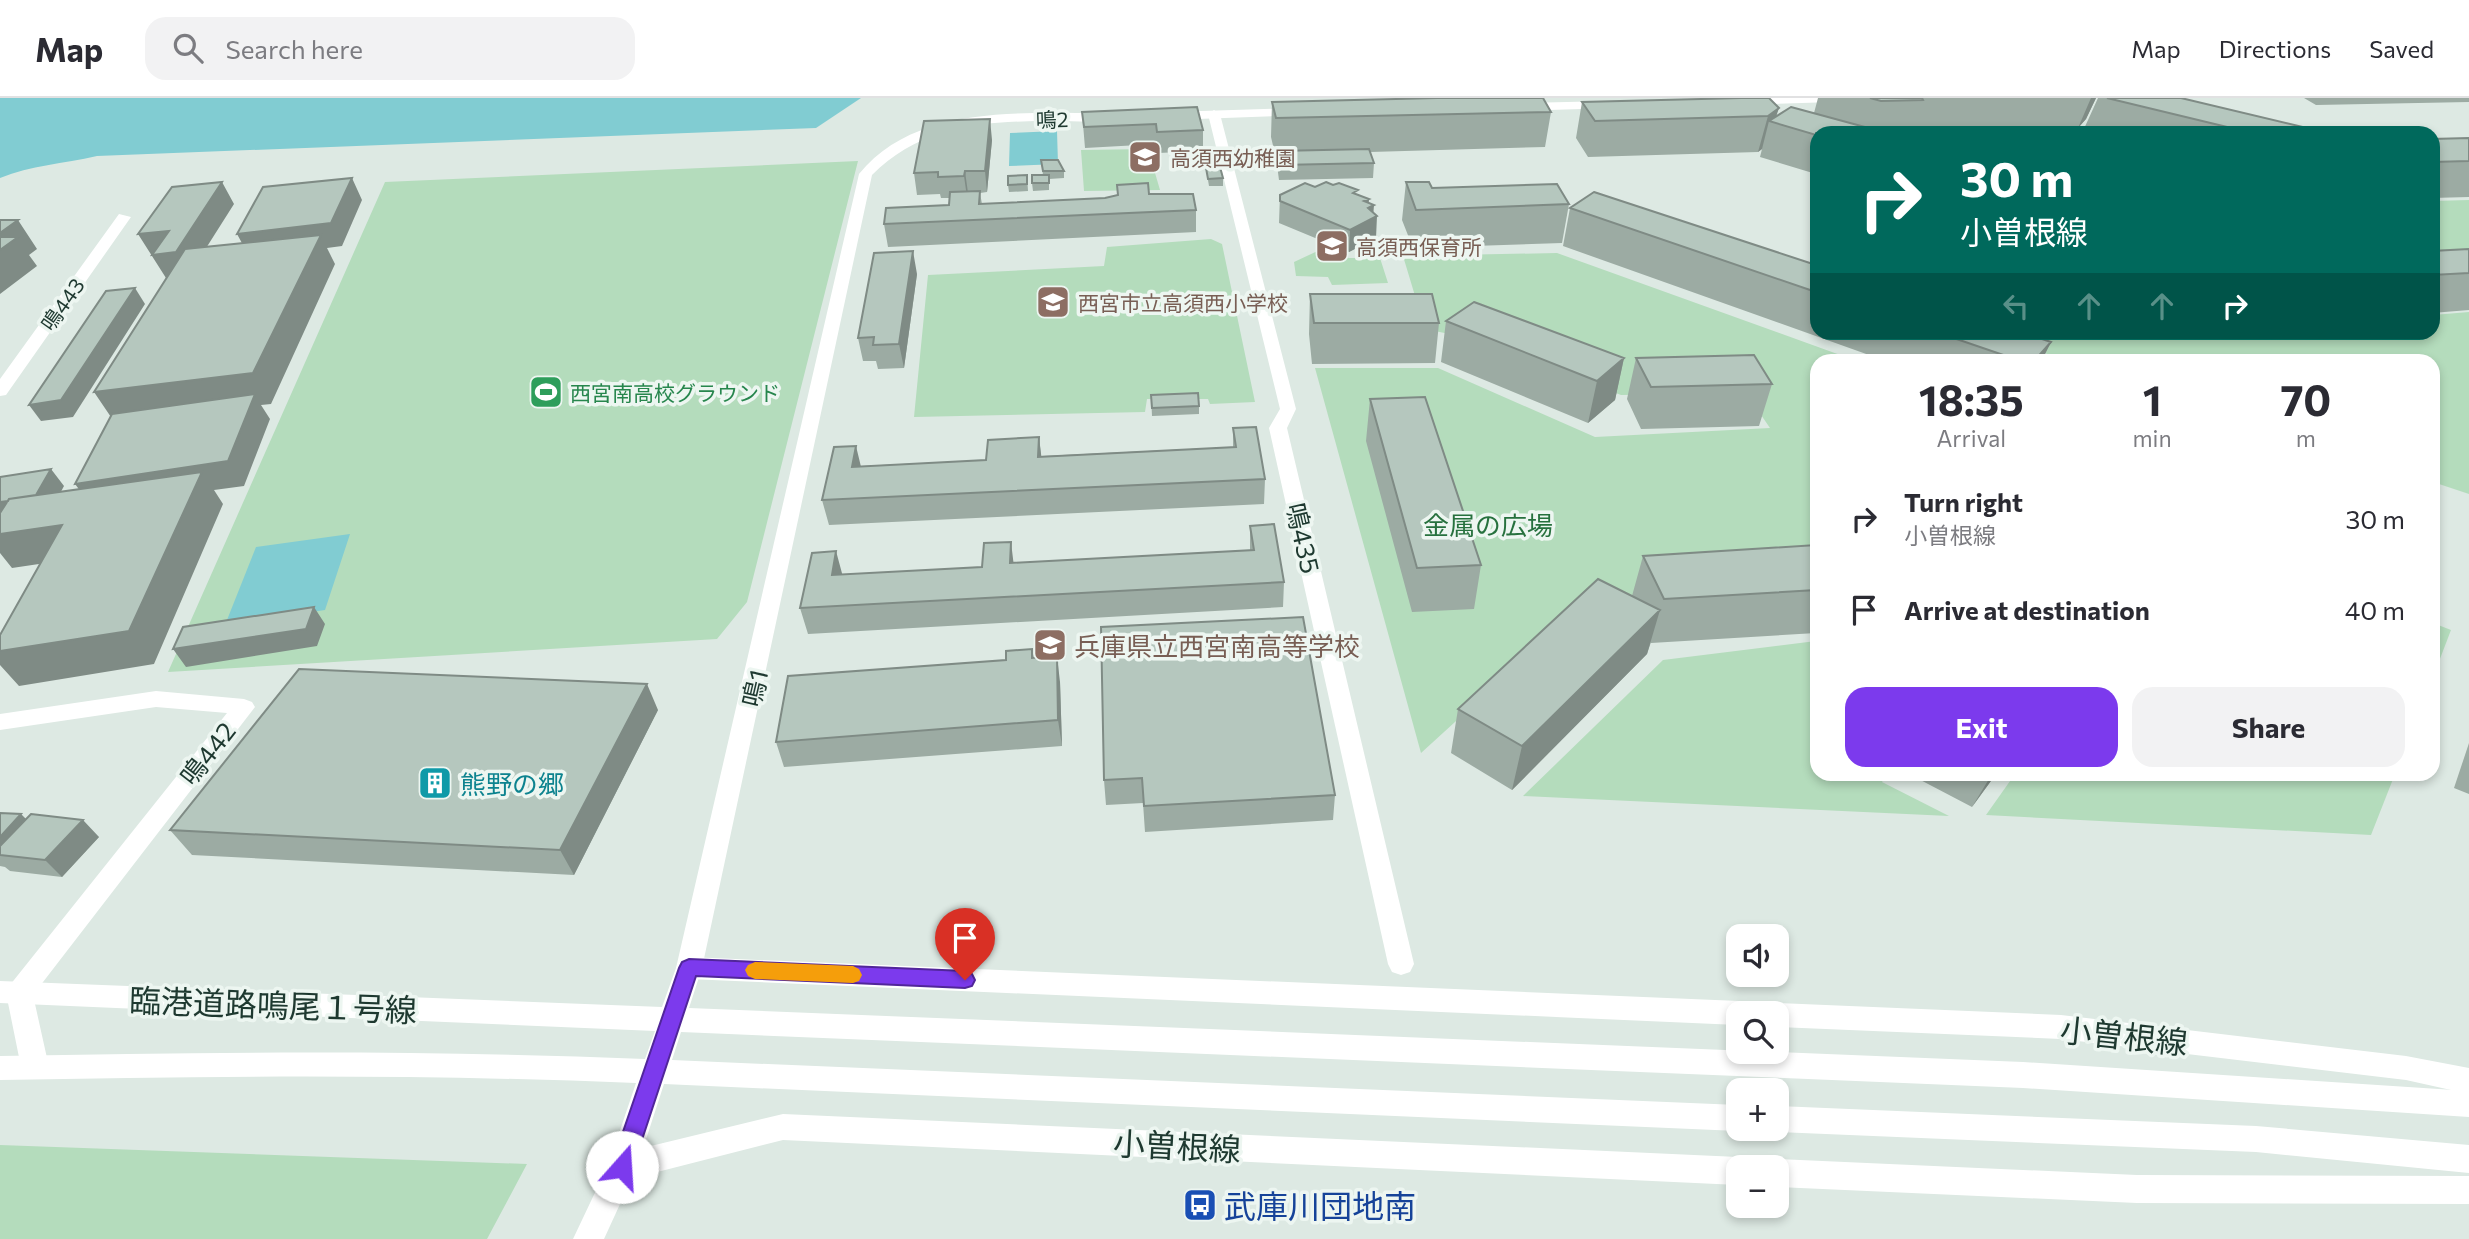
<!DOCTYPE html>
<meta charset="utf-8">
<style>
body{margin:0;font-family:Commissioner,"Noto Sans JP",sans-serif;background:#f2f2f3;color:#2b2b33;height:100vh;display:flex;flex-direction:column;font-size:26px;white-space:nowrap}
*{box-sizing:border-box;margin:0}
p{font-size:23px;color:#7c7c81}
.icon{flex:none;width:38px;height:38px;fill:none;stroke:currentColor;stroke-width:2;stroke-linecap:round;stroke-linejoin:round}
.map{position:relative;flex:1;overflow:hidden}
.details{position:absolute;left:1810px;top:256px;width:630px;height:427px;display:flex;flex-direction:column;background:#fff;border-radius:21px;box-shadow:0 4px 10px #0003}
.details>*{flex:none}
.banner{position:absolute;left:1810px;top:28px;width:630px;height:214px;border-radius:21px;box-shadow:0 4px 10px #0003;background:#00695c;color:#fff;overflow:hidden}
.tools{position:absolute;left:1726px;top:826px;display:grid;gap:14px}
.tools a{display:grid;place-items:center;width:63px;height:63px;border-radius:14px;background:#fff;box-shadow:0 4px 10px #0003;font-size:35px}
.pin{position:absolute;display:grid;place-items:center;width:60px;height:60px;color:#fff;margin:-72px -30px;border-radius:50% 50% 50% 0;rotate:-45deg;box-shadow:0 0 7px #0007}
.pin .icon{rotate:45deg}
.me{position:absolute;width:77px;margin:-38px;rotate:19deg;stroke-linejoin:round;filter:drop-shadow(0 0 5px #0008)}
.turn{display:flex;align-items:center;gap:24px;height:147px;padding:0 35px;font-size:32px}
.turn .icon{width:91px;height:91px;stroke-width:2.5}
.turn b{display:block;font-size:49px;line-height:60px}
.lanes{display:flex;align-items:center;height:66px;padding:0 35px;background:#0003;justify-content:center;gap:35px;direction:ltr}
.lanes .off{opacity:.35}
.eta{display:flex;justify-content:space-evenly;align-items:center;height:119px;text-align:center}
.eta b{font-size:42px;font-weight:700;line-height:49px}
.action{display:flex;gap:14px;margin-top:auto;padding:14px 35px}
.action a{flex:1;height:80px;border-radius:21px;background:#7c3aed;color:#fff;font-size:28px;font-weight:700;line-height:80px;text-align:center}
.action a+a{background:#f2f2f3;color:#2b2b33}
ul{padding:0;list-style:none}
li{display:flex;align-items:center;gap:21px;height:91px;padding:0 35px}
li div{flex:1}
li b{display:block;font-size:26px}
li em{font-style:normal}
header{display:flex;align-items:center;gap:42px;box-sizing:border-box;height:98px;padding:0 35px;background:#fff;border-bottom:2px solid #e1e1e2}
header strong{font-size:33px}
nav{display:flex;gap:38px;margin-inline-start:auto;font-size:24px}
.search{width:490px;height:63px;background:#f2f2f3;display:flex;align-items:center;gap:18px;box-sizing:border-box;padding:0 24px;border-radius:21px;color:#7c7c81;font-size:26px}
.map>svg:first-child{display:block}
.green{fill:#b4dcbc}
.water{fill:#81ccd2}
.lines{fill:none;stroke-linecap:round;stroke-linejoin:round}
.street{fill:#fff;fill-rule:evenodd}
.secondary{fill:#fff;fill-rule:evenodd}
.wall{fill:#9caba3}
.shaded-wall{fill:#7f8b85}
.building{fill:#b5c7be;stroke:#7f8b85;stroke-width:2}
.route{fill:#7c3aed;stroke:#51269a;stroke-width:2}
.slow{fill:#f59e0b}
.labels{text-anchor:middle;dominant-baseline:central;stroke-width:7;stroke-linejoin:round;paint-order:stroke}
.far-street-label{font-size:21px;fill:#1e3930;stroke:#edf6f1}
.far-education-label{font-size:21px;fill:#785e54;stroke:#edf6f1;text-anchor:start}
.far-leisure-label{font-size:21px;fill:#27864d;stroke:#edf6f1;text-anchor:start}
.park-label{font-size:26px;fill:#27713e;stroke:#edf6f1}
.street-label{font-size:26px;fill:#1e3930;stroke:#edf6f1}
.education-label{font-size:26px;fill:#785e54;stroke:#edf6f1;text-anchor:start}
.culture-label{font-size:26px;fill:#0d838f;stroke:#edf6f1;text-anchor:start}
.near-street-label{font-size:32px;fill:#1e3930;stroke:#edf6f1}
.near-transit-label{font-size:32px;fill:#164399;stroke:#edf6f1;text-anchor:start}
</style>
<header>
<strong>Map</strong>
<div class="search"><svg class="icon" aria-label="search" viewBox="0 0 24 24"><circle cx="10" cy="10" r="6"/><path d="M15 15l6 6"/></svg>Search here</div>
<nav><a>Map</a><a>Directions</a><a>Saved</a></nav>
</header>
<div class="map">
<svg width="2469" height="1141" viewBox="0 0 2469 1141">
<rect width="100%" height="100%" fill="#dde9e3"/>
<path class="green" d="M1148,51L1160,92L1084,93L1081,52Z
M858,63L747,504L717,541L168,574L385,84Z
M2469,102V186L2433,188V103Z
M1211,141L1222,146L1255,304L1210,306L1208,301H1147L1145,314L914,319L928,177L1104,168L1107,149Z
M1324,150L1349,160H1380L1388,185L1332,187L1328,179L1296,178L1294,164Z
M1557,155L1854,262H1816V502L1807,487L1619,498L1578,512L1421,655L1315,270H1438L1595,339L1770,330L1746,295L1621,297L1474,241L1425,231L1403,158Z
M2469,214V396L2433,384L2432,262H2066L1982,235L2432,234L2433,217Z
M2433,525L2451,532L2433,579Z
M1816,543V676H1887L1882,684L1949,718L1523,698L1663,562Z
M2015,676H2395L2371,737L1986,717Z
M0,1047L527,1066L487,1141H0Z"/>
<path class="water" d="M0,0H861L816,30L97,58C63,66 31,67 0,80Z
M1057,33L1058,66L1009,68L1010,35Z
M350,436L325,512L225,527L256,449Z"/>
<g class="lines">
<path class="street" d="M1214,12L1220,16L1296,311L1287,330L1414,866L1410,874L1401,877L1392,874L1388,866L1269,330L1280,311L1208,16Z
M156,593L244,601L252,604L255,609L33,897L49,969L45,978L35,981L25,978L21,969L6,895L10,887L227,615L156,609L0,632V616Z
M689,859L1739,903L1748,907L1752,915H1738V927L689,881L680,878L676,870L680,862Z
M1776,905L2061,917L2406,958L2469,970V996L2406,982L2061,941L1776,929V915H1764L1767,909Z
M783,1016L1738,1059L1748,1063L1751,1069H1738V1087L783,1042L622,1083L612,1079L607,1069L612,1059L622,1055Z
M1776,1061L2137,1077L2469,1078V1106L2137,1105L1776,1089V1069H1764Z"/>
<path class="secondary" d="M1744,0H1839L1833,4L1740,7L1738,4Z
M1610,3L1616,7L1614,10L1520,13L1514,9L1520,5Z
M1299,10L1305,14L1303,17L1170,22L1164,18L1170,14Z
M1110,15L1116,19L1114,22C1095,25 1074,23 1054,23C986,23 923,26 872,77L702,870L689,910L2023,964L2469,993V1019L2023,990L681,934L672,962L1738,1007V1031H1744L1738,1033L664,986L637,1069L604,1141H573L609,1065L636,985C424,976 212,978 0,982V958C215,954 430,952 645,961L655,933L0,905V883L662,909L676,870L859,76C917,4 1028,16 1110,15Z
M119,116L131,119L6,297L0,298V281Z
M1776,1008L2256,1028L2469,1047V1075L2256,1054L1776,1034L1767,1031H1776Z"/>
</g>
<path class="wall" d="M1818,0H2096L2086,21L2078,30L1922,35L1914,28L1912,35H1816V76L1760,59L1762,51L1758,54L1588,59L1576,40L1582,4L1776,19L1814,15Z
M2098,0H2181L2328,35H2090L2083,33Z
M2304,0H2469V4L2316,7Z
M1272,4L1551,14L1545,49L1370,54L1374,65L1373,80L1279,82L1277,67V56H1275L1271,39Z
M1082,14L1203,32V53L1158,55L1157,46L1085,50Z
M2469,40V99L2432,100V41Z
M992,42L987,94L980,95L982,106L1105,100L1149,96L1196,112V134L888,149L884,126L949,107L950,100H941L940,96L917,97L914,75Z
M1041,62L1064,73V80L1049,81V92L1033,93L1032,85L1043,77Z
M1206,70L1223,80V88H1209Z
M1027,77L1028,93L1009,94L1008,87Z
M1406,84L1432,90L1569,106L1562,145L1413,150L1402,122Z
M1333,87L1369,101L1368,105L1373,114L1376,140L1349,154L1279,125L1280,97L1315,89Z
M1570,110L1816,167V234H2021L2051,244L2042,262H1883L1563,148Z
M2469,151V212L2432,215V153Z
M917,176L904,270L878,271L876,263H863L858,240Z
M1310,196L1439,225L1435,265L1312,266L1309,236Z
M1446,223L1624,260L1615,302L1588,325L1441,264Z
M1636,260L1772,286L1759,328L1641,331L1627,301Z
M1151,297L1199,308V316L1152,318Z
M1370,301L1481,467L1474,511L1412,514L1366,343Z
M1233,330L1265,381L1264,406L829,427L822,402L861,368L986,362L1039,339L1041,358L1233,349Z
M1250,428L1284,484L1283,509L808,536L800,510L842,477L982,469L1014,465L1250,452Z
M1816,447V535L1651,545V544L1647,556L1512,692L1451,655L1458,611L1632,498L1643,458Z
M1101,529L1335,697L1333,722L1145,734L1143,705L1106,707L1104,682Z
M1032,551L1034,560L1060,584L1062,648L784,669L776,644L1006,562Z
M658,612L574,777L192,757L170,732Z
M2469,645V696L2454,690Z
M1909,676H1996L1972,709Z
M0,715L26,721L99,739L62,779L10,773L5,769L0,768Z"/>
<path class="shaded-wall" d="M2091,0H2096L2086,21L2078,30Z
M1779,10L1774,25L1769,23L1762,51L1758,54L1768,18Z
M990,21L992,42L987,94L985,73Z
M965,73L968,95L967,99L964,78Z
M352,80L362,102L342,148L327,150L335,166L271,306L261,307L270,321L244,388L214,392L223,406L154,566L19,588L0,567V553L94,411L75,386L115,325L94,294L249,158L237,136Z
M222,84L234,106L189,177L166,180L138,136Z
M1369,101L1368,110L1374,107L1373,120L1377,118L1376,140L1349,154L1350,132L1364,103Z
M18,122L37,151L29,157L37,168L0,196V135Z
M913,153L917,176L904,270L899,246Z
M135,190L145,206L73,319L41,323L29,307Z
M2051,244L2042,262H2035Z
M1624,260L1615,302L1588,325L1597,283Z
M1039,339L1042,364L1038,359Z
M856,348L862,373L852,369Z
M51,371L64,388L49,416L0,423V404Z
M62,427L86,459L12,470L0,455V436Z
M1011,444L1014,469L1010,465Z
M836,453L843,479L832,477Z
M314,509L325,526L317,548L186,569L173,551Z
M1660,512L1647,556L1512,692L1522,648Z
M1057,558L1060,584L1062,648L1058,622Z
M647,586L658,612L574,777L560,752Z
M1992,676H1996L1972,709Z
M21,716L38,733L0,757V739Z
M83,722L99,739L62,779L45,762Z"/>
<path class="building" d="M1437,0H1543L1551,14L1276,20L1272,4Z
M1741,0H1769L1779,10L1768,18L1595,23L1582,4Z
M1870,0H1922L1923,2L1881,3Z
M2107,0H2181L2328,35H2252Z
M1197,9L1203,32L1157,34L1156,26L1084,29L1082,14Z
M1791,9L1887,35H1816V37L1769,23Z
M990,21L985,73H965L964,78L938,79V74L914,75L924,23Z
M2469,40V63L2432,64V41Z
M1369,51L1374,65L1280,67L1277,53Z
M1041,62H1058L1064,73H1043Z
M1220,69L1223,80L1208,81L1206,70Z
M1027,77V86L1008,87V78Z
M1032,77H1049V85H1032Z
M352,80L331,125L237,136L263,89Z
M222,84L176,154L152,157L169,133L138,136L172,89Z
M1326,84L1333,87L1339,85L1358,92L1353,95L1369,101L1364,103L1374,107L1368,110L1377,118L1350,132L1280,103V97L1305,85L1315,89Z
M1406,84H1429L1432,90L1557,86L1569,106L1416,112Z
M1148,85L1149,96H1193L1196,112L884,126L886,110L949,107L950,94L980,93L979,106L1105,100L1118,97L1117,87Z
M1594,94L1816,167V194L1570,110Z
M0,122H18L0,135Z
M321,137L253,275L94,294L185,151Z
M0,139H18L0,152Z
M2469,151V175L2432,177V153Z
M913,153L899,246L873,247L874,239L858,240L874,155Z
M135,190L61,302L29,307L106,193Z
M1310,196H1432L1439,225H1314Z
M1474,204L1624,260L1597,283L1446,223Z
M1936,234H2021L2051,244L2035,262H2018Z
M1754,257L1772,286L1651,289L1636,260Z
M1198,295L1199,308L1152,310L1151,297Z
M255,296L228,363L75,386L112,316Z
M1425,299L1481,467L1417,470L1370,301Z
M1256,329L1265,381L822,402L834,349L856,348L852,369L986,362L988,342L1039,339L1038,359L1236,349L1233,330Z
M51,371L36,397L9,401L8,403L0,404V379Z
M202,374L129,533L0,553V537L62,427L0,436V415L9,401Z
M1274,426L1284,484L800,510L812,455L836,453L832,477L982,469L984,445L1011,444L1010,465L1254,452L1250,428Z
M1816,447V492L1664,501L1643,458Z
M1598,481L1660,512L1522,648L1458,611Z
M314,509L306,531L173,551L183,529Z
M1303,519L1335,697L1144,708L1142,680L1104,682L1101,529Z
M1032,551V560L1057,558L1058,622L776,644L788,578L1006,562V553Z
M299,571L647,586L560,752L170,732Z
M0,715L21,716L0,739Z
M31,716L83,722L45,762L0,757V748Z"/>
<path class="route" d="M689,861L965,873L972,876L975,882L972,888L965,890L696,878L633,1069L630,1077L622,1080L614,1077L611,1069L679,870L682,864Z"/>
<path class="slow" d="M755,864L853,868L859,871L862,877L859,883L853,885L755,881L748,878L745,872L748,867Z"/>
<defs>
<symbol id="school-square" viewBox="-11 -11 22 22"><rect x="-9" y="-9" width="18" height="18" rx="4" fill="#8d6e63" stroke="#edf6f1"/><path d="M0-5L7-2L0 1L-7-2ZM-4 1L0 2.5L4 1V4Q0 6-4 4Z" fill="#fff"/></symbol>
<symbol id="stadium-square" viewBox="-11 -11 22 22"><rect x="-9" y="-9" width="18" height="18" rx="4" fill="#2e9e5b" stroke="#edf6f1"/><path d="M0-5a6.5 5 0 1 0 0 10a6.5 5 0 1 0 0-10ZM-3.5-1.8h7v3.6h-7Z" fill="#fff"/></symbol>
<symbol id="building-square" viewBox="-11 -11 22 22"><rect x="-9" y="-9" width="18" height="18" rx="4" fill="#0f9aa8" stroke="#edf6f1"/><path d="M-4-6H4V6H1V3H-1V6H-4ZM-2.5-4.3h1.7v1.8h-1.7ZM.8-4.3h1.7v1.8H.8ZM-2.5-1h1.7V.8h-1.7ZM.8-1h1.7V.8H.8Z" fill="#fff"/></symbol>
<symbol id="bus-square" viewBox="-11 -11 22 22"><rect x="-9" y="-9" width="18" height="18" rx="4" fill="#1a4fb4" stroke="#edf6f1"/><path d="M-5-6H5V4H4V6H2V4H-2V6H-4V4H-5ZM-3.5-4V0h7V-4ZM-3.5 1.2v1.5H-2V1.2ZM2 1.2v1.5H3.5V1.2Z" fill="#fff"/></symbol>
</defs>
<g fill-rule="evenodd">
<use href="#school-square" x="1126" y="40" width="38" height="38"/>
<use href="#school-square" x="1313" y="129" width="38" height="38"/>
<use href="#school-square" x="1034" y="185" width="38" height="38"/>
<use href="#stadium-square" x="527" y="275" width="38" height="38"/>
<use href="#school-square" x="1031" y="528" width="38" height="38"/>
<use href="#building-square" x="416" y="666" width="38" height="38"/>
<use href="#bus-square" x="1181" y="1088" width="38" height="38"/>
</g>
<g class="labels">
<g class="far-street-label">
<text transform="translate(1052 21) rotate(-2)">鳴2</text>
<text transform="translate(62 206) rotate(-55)">鳴443</text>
</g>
<g class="far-education-label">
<text x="1170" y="59">高須西幼稚園</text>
<text x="1356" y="148">高須西保育所</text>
<text x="1078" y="204">西宮市立高須西小学校</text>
</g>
<g class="far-leisure-label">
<text x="570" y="294">西宮南高校グラウンド</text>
</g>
<g class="park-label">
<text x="1488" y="426">金属の広場</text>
</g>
<g class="street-label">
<text transform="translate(1304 440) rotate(77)">鳴435</text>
<text transform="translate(754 590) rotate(-77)">鳴1</text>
<text transform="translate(207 655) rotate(-52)">鳴442</text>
</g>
<g class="education-label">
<text x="1074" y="547">兵庫県立西宮南高等学校</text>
</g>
<g class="culture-label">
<text x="460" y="685">熊野の郷</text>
</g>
<g class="near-street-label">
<text transform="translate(273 906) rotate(2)">臨港道路鳴尾１号線</text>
<text transform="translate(2124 937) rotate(6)">小曽根線</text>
<text transform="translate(1177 1047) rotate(3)">小曽根線</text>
</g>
<g class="near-transit-label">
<text x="1224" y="1107">武庫川団地南</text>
</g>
</g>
</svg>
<div class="tools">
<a><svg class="icon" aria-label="sound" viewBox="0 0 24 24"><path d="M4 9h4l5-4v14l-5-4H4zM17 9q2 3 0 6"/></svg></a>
<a><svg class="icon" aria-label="search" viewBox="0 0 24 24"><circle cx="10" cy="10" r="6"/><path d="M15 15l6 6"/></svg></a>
<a>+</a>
<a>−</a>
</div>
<div class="pin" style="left:965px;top:882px;background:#d93025"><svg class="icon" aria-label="arrive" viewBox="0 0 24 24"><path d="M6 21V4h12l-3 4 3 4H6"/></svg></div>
<svg class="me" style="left:622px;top:1069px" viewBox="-20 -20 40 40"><circle r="19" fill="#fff"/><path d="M0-13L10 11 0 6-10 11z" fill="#7c3aed"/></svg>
<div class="banner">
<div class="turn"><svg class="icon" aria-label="right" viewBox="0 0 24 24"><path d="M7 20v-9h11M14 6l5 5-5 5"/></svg><div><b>30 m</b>小曽根線</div></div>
<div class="lanes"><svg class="icon off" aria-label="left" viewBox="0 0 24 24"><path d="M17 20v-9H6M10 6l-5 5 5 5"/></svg><svg class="icon off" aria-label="ahead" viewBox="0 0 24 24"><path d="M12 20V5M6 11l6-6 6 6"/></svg><svg class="icon off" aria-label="ahead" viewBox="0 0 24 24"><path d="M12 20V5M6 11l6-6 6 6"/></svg><svg class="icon" aria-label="right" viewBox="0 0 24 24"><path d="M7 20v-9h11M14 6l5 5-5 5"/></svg></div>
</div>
<section class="details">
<div class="eta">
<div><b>18:35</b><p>Arrival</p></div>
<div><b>1</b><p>min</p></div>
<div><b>70</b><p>m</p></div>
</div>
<ul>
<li><svg class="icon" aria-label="right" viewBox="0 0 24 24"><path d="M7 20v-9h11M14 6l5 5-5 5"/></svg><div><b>Turn right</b><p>小曽根線</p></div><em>30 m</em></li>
<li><svg class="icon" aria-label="arrive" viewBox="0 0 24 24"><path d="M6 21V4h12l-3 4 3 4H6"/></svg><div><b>Arrive at destination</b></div><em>40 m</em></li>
</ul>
<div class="action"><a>Exit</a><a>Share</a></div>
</section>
</div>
